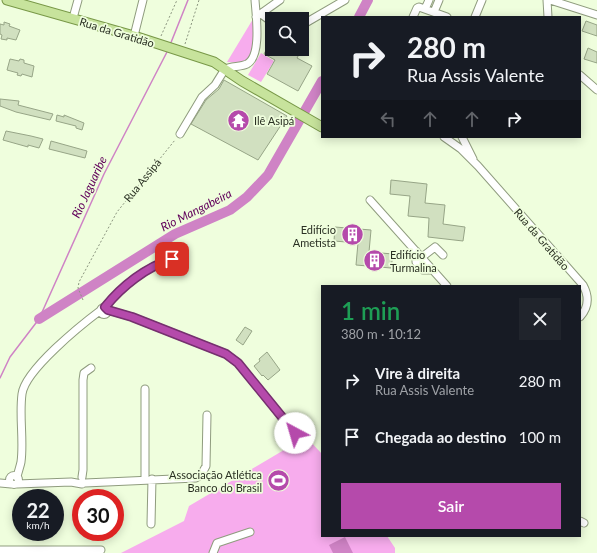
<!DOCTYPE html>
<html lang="pt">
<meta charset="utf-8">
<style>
body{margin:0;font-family:Lato,sans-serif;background:#20242c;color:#f1f3f6;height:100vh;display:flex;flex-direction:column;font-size:15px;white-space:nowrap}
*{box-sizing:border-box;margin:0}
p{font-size:13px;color:#9ea1a6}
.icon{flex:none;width:22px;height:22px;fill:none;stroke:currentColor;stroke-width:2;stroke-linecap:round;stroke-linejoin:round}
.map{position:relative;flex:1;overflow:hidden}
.details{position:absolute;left:321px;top:285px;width:260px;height:252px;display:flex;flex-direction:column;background:#171b24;border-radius:0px;box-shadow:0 2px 10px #0003}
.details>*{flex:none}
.top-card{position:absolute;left:321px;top:16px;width:260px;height:122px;border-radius:0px;box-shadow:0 2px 10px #0003;background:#171b24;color:#f1f3f6;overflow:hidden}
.fabs{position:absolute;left:265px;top:12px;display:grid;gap:8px}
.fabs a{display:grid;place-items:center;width:44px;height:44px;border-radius:0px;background:#171b24;box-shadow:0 2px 10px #0003;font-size:20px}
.speed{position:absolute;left:12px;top:489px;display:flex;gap:8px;font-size:20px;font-weight:700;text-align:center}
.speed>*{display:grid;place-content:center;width:52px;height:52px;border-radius:50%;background:#171b24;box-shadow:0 2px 10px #0003;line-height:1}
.speed small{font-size:10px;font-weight:400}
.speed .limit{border:6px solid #d22;background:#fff;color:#111}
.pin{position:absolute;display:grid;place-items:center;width:34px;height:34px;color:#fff;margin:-17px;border-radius:8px;box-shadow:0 2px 6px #0006}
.me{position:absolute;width:44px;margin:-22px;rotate:321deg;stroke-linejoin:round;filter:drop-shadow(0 0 3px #0008)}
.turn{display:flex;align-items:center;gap:14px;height:84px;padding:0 20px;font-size:18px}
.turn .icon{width:52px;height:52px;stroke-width:2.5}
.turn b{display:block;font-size:28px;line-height:34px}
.lanes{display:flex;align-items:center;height:38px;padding:0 20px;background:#0003;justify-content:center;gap:20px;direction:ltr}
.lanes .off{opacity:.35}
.round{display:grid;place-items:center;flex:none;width:42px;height:42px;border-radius:0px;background:#20242c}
.summary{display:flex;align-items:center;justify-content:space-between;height:68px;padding:0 20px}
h1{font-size:24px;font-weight:600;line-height:30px;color:#1e9e55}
.action{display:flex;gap:8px;margin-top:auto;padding:8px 20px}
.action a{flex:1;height:46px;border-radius:0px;background:#b54aab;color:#fff;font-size:16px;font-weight:600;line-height:46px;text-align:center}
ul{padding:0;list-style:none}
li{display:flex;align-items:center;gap:12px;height:56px;padding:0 20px}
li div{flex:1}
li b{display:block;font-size:15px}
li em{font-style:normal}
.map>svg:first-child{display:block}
.green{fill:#f7aced}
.water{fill:#cf83c5}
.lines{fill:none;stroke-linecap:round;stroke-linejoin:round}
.stream{stroke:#cf83c5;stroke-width:1.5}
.river{stroke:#cf83c5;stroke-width:10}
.building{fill:#d1e0c0;stroke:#97a587}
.minor-casing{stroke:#8f9c7e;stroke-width:9}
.major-casing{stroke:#789847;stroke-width:11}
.path{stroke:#8b957f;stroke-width:1;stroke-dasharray:2 2;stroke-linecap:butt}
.minor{stroke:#fff;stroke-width:7}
.major{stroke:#c7e39c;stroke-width:9}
.route-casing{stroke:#76306f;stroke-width:10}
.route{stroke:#b54aab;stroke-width:7}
.labels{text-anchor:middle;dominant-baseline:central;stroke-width:3.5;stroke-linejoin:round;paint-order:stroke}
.street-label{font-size:11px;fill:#2a3023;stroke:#effedd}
.poi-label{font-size:11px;fill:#2a3023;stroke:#effedd;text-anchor:start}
.water-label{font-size:12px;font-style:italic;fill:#60005a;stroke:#effedd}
</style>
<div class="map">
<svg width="597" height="553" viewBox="0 0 597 553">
<rect width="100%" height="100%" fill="#effedd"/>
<path class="green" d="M253,19L254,44L250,58L239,63L227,62Z
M261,53L274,61L261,82L248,75Z
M308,439L322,454V536H387L395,548V553H121L184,521L189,506L284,450Z"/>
<path class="water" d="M345,537L353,553H333L329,545Z"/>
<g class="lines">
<path class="stream" d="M170,45L188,0
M0,378L10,357L39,319L104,174L168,50"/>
<path class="river" d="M359,17L368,0
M39,319L175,234L230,210L247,197L268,175L322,81"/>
</g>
<path class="building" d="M586,21L597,25V36L582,31Z
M4,22L10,24L9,26L20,30L16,40L7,38V40L1,39L2,35L0,34V24L4,25Z
M272,39V49H302L297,58L312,66L298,91L267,74L275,60L264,54Z
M588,48L597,52V63L584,59Z
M10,59L19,61L20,59L24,60V63L34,66L32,77L22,74L21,76L17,75L18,73L7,70Z
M224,80L287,116L258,160L191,124L206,100L219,89Z
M0,99L19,101L18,105L53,114L50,120L16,112L0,106Z
M57,115L64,117V115L84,123L82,130L76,128V126L56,121Z
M6,131L31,136L43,139L39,148L28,145V147L3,140Z
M51,141L87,151L85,158L49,149Z
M391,180L427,184L425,203L445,205L443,224L465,227L463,241L428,237L429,218L408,216L410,196L390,194Z
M335,227L371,230L369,252L393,254L391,268L356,265L358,243L334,241Z
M245,327L252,331L243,345L236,340Z
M267,352L280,370L268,380L263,375L262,376L254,366L260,361L259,359Z"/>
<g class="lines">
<defs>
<path id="minor" d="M547,0L548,17
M550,0L597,15
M425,9L429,0
M434,12L439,0
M261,14L272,22
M256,17L280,0
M413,17L417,8L419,7L447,17
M475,17L482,0
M73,18L78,0
M302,25L345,0
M134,36L143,0
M580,75L597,90
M180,134L202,97L215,85L225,69C232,66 241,67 247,64C262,56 256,15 255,0
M444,137L461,149L478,166L583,285C589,296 589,307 580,317
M462,137L473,159
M370,200L447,286
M416,251V262L423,270H433
M422,257L435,247L443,255
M105,307C122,286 146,267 172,259
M100.5 311a3.5 3.5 0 1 1 7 0a3.5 3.5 0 1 1-7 0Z
M108,310L132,317L226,354L238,363L295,433
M145,389V479
M9.5 480a4.5 4.5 0 1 1 9 0a4.5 4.5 0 1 1-9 0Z
M17,477C18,472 20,467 21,462C24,440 19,417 22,394C25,370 81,325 101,310
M82,477L83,470V380L84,373L91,368
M0,483L11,484
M85,483L196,478L201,475L206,466L207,415
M17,484L71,482L82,484
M580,521L584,523
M151,524L152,479
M0,550H101
M213,553L217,543L250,532"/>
<path id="major" d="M7,0L134,36L214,62L242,81L322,127"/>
</defs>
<use href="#minor" class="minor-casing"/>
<use href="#major" class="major-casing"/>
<path class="path" d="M161,36L177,0
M185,44L199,0
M83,300L78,288L79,282L117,212L175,140"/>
<use href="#minor" class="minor"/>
<use href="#major" class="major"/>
</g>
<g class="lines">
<defs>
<path id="route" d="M172,259C146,267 122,286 105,307L108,310L132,317L226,354L238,363L295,433"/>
</defs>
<use href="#route" class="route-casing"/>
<use href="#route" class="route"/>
</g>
<defs>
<symbol id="temple-disc" viewBox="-11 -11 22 22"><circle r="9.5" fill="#b54aab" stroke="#effedd"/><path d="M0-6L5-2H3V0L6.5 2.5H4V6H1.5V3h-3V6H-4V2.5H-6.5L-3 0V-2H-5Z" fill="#fff"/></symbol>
<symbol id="building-disc" viewBox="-11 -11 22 22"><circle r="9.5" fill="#b54aab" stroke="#effedd"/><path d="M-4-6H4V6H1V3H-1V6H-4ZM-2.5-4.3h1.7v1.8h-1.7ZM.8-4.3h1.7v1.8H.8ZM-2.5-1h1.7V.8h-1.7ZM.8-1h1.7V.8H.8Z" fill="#fff"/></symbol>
<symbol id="stadium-disc" viewBox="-11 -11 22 22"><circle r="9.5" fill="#b54aab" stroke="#effedd"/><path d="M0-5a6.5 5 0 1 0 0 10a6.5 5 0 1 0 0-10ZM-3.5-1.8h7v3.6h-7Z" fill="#fff"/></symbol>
</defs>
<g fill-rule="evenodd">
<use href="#temple-disc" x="226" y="108" width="25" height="25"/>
<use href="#building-disc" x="340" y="222" width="25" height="25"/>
<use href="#building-disc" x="362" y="248" width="25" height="25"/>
<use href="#stadium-disc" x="266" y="468" width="25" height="25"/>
</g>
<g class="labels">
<g class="street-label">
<text transform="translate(117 32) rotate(17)">Rua da Gratidão</text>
<text transform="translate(142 180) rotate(-51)">Rua Assipá</text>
<text transform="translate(542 239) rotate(49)">Rua da Gratidão</text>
</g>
<g class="poi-label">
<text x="254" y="120">Ilê Asipá</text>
<text x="336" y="229" text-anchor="end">Edifício<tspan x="336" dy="13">Ametista</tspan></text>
<text x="390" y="254">Edifício<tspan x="390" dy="13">Turmalina</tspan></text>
<text x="262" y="474" text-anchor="end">Associação Atlética<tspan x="262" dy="13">Banco do Brasil</tspan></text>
</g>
<g class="water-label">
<text transform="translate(89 187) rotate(-65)">Rio Jaguaribe</text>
<text transform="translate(196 210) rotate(-27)">Rio Mangabeira</text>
</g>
</g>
</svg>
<div class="fabs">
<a><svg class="icon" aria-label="search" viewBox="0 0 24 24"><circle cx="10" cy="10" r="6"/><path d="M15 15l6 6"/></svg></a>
</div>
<div class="speed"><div>22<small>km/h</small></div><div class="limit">30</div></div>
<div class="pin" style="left:172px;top:259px;background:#d93025"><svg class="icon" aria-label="arrive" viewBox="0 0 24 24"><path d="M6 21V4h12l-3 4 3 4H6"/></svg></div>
<svg class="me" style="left:295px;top:433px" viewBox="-20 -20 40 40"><circle r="19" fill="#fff"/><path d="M0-13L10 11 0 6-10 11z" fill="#b54aab"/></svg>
<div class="top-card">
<div class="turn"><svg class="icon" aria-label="right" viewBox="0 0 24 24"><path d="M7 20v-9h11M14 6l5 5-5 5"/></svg><div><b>280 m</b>Rua Assis Valente</div></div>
<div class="lanes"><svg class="icon off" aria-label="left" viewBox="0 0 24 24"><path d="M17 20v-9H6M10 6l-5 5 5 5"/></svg><svg class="icon off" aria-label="ahead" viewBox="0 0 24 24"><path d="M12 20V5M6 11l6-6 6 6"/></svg><svg class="icon off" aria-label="ahead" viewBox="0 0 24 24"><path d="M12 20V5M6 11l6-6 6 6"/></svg><svg class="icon" aria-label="right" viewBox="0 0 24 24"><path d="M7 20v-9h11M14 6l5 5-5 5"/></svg></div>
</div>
<section class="details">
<div class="summary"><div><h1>1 min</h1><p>380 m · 10:12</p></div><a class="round"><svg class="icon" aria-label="close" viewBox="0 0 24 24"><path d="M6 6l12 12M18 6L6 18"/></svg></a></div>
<ul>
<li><svg class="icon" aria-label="right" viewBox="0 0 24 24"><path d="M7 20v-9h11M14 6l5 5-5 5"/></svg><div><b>Vire à direita</b><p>Rua Assis Valente</p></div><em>280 m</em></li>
<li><svg class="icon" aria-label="arrive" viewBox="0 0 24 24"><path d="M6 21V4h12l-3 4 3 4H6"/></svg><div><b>Chegada ao destino</b></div><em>100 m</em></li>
</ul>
<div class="action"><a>Sair</a></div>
</section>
</div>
